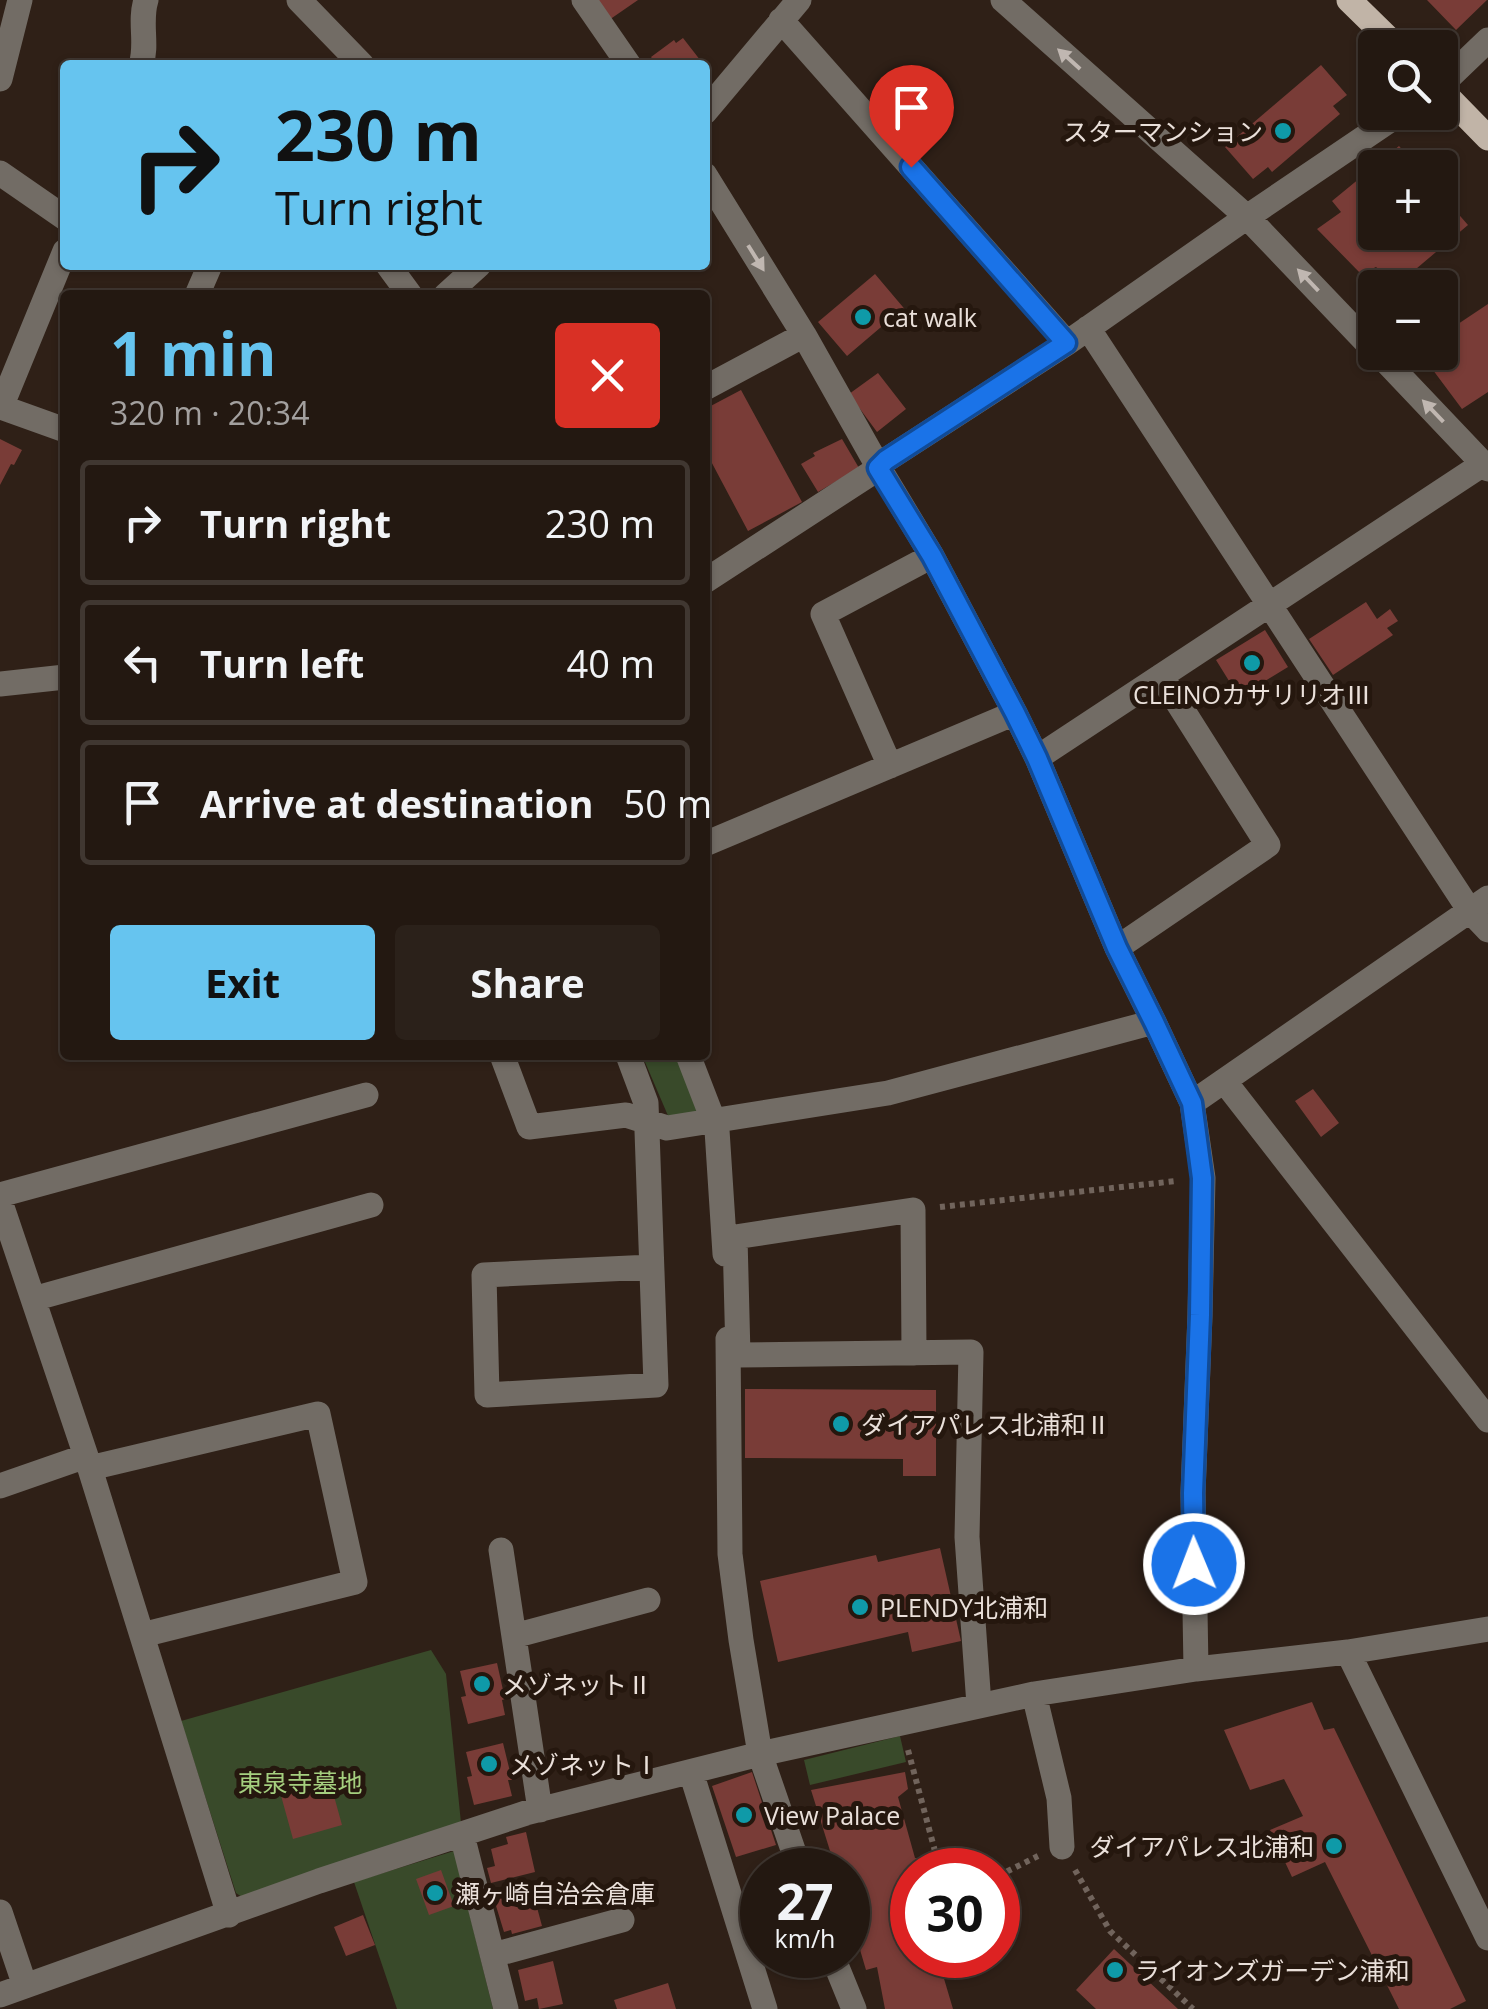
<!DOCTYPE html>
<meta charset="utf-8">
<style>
body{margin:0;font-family:"Open Sans","Noto Sans JP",sans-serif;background:#2b211a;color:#f1f3f6;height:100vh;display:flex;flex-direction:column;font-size:38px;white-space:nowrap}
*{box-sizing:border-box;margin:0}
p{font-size:32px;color:#a3a09f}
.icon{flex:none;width:55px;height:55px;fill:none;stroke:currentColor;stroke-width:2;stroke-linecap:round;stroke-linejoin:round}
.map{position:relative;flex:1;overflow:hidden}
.details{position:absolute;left:60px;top:290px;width:650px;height:770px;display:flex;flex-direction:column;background:#231811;border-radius:10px;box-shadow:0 2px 8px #0004,0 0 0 2px #403731}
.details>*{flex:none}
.top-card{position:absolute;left:60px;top:60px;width:650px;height:210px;border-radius:10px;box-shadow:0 2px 8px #0004,0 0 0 2px #403731;background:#66c4ef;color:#111;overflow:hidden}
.buttons{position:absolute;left:1358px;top:30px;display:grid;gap:20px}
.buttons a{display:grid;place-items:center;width:100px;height:100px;border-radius:10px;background:#231811;box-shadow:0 2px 8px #0004,0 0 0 2px #403731;font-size:50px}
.speed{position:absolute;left:740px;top:1848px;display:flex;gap:20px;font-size:50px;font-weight:700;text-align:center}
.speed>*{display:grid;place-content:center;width:130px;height:130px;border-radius:50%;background:#231811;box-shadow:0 2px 8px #0004,0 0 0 2px #403731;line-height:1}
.speed small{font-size:25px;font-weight:400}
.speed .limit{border:15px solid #d22;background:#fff;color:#111}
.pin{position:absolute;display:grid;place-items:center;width:85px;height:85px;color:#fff;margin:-102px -42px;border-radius:50% 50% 50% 0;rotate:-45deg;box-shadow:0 0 10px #0007}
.pin .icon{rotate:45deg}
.me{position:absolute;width:110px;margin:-55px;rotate:359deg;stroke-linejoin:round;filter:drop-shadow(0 0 8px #0008)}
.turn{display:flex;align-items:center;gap:35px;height:210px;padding:0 50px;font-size:45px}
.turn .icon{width:130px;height:130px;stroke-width:2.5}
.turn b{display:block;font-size:70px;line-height:85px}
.round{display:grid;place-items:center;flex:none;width:105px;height:105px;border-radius:10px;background:#2b211a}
.headline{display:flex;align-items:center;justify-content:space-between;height:170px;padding:0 50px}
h1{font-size:60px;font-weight:700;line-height:75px;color:#66c4ef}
.button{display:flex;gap:20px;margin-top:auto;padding:20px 50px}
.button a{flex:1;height:115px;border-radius:10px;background:#66c4ef;color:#111;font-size:40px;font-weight:700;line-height:115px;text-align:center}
.button a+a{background:#2b211a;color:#f1f3f6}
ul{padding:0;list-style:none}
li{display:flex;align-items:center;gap:30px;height:125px;margin:0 20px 15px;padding:0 30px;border:5px solid #403731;border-radius:10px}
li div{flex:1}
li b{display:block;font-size:38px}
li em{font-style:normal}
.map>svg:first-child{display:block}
.green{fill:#394a2a}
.building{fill:#793c37}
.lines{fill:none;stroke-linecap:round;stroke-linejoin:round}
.path{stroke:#71645c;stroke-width:6;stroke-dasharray:5 5;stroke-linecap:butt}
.minor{stroke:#726c65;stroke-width:25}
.major{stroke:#c1b4a7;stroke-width:25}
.oneway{fill:#c0b7b1}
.route-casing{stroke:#114b97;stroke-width:25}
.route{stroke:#1a73e8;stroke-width:18}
.culture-dot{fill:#0f9aa8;stroke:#25170e;stroke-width:4}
.labels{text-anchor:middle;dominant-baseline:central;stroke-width:10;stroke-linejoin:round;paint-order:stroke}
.poi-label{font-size:25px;fill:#eae0da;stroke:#25170e;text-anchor:start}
.park-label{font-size:25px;fill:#a5cf7f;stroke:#25170e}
</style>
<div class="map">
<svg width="1488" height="2009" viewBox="0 0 1488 2009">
<rect width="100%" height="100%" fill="#2f2017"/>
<path class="green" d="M642,1055H682L704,1112L669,1118Z
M431,1650L446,1674L461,1823L245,1899L236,1893L181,1721Z
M900,1736L906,1762L810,1785L804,1760Z
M454,1851L493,2009H397L354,1882Z"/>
<path class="building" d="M596,0H638L609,20Z
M1427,0H1487L1456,30Z
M683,38L704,65H648L654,61L651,57L674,40L676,43Z
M1321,65L1347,95L1333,106L1340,114L1272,172L1268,167L1253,179L1225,147Z
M1399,146L1418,168H1375V232H1440V193L1468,225L1397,285L1376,267L1361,274L1317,229L1341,212L1332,201Z
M875,274L908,313L892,327L887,322L847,356L818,322Z
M1488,304V392L1462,409L1421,354L1440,352V336Z
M878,373L906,409L877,432L849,394Z
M741,390L802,502L748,531L705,450V409Z
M0,439L22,450L14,465L11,464L0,485Z
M842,439L859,468L818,492L801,464L815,456L813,453Z
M1366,602L1377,619L1390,609L1398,621L1387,628L1393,635L1333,675L1309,639Z
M1265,630L1288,667L1239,697L1216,660Z
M1313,1089L1339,1123L1321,1137L1295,1101Z
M745,1389L936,1390V1476H903V1459L745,1458Z
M940,1548L961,1641L912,1652L908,1632L778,1662L760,1581L876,1555L878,1562Z
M497,1663L505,1699L502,1700L505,1715L468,1724L461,1697L466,1696L460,1671Z
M1312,1702L1324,1730L1334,1728L1466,2001L1450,2009H1399L1325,1862L1292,1877L1270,1830L1303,1816L1284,1779L1250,1790L1224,1730Z
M503,1743L512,1780H508L512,1796L474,1805L467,1777L472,1776L466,1752Z
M752,1772L776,1845L736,1857L712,1786Z
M905,1772L908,1789L898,1797L915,1858H926L930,1870H912V1955H937L953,2009H885L877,1967L866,1970L848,1909V1870H836L811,1790Z
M329,1778L342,1825L293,1839L280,1792Z
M526,1832L535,1872L491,1883L487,1868L495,1866L491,1849L508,1844L506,1837Z
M441,1870L454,1906L429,1915L416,1879Z
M531,1885L542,1926L512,1934L511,1930L504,1932L493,1896Z
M363,1915L375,1945L346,1956L334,1927Z
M1114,1949L1178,2009H1096L1076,1990Z
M553,1961L563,2004L539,2009L537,1998L525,2001L518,1970Z
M668,1983L676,2009H617L614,2000Z"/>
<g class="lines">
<path class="path" d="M940,1207L1176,1181
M908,1750L940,1870
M1075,1870L1110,1931L1193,2009
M998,1876L1038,1856"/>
<path class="minor" d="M299,0L362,65
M584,0L629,65
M1003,0L1247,217L1375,351
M781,20L1067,343
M141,65C148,44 139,22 146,0
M0,79L20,0
M1440,86L1488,40
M705,112L799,0
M0,173L65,218
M705,175L804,335L879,468L932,556L1015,713L1037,758L1117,948L1154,1022L1192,1103L1203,1178L1200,1315L1193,1493L1196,1669
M65,251L1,407L65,430
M388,265L410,295
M197,295L210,265
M446,295L479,265
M1088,328L1470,911L1488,930
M1377,352L1488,469
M705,388L804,335
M705,581L879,468L886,460L1067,343L1247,217L1402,112
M0,684L65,677
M1037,758L1483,464
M890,766L823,614L932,556
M705,844L1015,713
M1117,948L1268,845L1161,676
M502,1055L529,1127L626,1115L667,1128L888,1093L1154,1022
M628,1055L646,1103L656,1385L487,1395L484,1275L651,1267
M688,1055L717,1130L725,1254
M1225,1082L1488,1420
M1192,1103L1488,898
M0,1195L366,1095
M0,1201L86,1456L229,1915
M33,1299L371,1205
M728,1339L730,1554L741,1640L760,1754L800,1870
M914,1353L913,1210L735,1237L738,1355L971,1352L967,1537L979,1705
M90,1468L318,1414L355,1582L142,1635
M0,1486L86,1456
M501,1550L540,1810
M514,1636L648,1600
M1348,1652L1488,1938
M1034,1694L1059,1798L1062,1847
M691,1772L765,2009
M462,1835L506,2009
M0,1912L25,1986
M493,1955L622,1920
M832,1955L854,2009
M0,1995L319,1881L526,1813L760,1754L1034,1694L1196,1669L1348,1652L1488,1629"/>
<path class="major" d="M1349,0L1398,48
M1440,89L1488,138"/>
</g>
<defs><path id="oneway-solid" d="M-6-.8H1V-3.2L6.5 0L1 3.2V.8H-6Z" transform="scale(2.5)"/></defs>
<g class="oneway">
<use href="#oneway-solid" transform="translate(1069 59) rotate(-138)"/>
<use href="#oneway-solid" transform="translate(756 258) rotate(58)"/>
<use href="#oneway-solid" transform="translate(1308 280) rotate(-134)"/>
<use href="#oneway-solid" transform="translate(1433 411) rotate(-134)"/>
</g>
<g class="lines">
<defs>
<path id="route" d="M911,167L1066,343L886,460L878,468L932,556L1015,713L1037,758L1117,948L1154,1022L1192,1103L1202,1178L1200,1315L1193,1493L1194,1564"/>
</defs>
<use href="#route" class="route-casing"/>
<use href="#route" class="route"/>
</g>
<g class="culture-dot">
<circle cx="1283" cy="131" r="10"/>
<circle cx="863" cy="317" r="10"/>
<circle cx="1252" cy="663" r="10"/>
<circle cx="841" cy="1424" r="10"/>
<circle cx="860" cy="1607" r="10"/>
<circle cx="482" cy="1684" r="10"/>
<circle cx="489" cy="1764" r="10"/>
<circle cx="744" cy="1815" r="10"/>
<circle cx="1334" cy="1846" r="10"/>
<circle cx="435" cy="1893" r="10"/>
<circle cx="1115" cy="1970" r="10"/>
</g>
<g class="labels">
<g class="poi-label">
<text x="1263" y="131" text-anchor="end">スターマンション</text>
<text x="883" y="317">cat walk</text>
<text x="1252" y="694" text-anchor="middle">CLEINOカサリリオⅢ</text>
<text x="861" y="1424">ダイアパレス北浦和Ⅱ</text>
<text x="880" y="1607">PLENDY北浦和</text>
<text x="502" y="1684">メゾネットⅡ</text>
<text x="509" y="1764">メゾネットⅠ</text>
<text x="764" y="1815">View Palace</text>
<text x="1314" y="1846" text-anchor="end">ダイアパレス北浦和</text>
<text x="455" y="1893">瀬ヶ崎自治会倉庫</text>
<text x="1135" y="1970">ライオンズガーデン浦和</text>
</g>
<g class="park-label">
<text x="300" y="1782">東泉寺墓地</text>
</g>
</g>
</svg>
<div class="buttons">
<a><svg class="icon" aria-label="search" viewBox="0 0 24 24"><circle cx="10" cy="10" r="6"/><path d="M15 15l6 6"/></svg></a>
<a>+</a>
<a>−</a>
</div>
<div class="speed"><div>27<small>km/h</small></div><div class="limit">30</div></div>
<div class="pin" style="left:911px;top:167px;background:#d93025"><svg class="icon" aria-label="arrive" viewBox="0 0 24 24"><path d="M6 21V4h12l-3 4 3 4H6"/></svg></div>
<svg class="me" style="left:1194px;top:1564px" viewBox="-20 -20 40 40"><circle r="17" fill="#1a73e8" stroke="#fff" stroke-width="3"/><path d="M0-11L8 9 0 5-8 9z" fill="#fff"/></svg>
<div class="top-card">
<div class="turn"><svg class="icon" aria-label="right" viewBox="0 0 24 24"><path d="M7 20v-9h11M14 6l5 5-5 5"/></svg><div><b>230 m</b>Turn right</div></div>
</div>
<section class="details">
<div class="headline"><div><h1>1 min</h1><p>320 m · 20:34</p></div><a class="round" style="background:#d93025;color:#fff"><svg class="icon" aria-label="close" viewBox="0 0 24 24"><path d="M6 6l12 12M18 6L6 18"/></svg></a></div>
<ul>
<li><svg class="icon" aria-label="right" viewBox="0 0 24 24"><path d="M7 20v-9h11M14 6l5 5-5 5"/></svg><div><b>Turn right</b></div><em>230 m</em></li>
<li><svg class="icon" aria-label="left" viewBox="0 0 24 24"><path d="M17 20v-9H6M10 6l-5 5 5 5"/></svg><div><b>Turn left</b></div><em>40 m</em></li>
<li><svg class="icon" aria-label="arrive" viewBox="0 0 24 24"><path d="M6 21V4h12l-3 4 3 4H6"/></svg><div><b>Arrive at destination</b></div><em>50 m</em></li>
</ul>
<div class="button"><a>Exit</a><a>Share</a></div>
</section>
</div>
